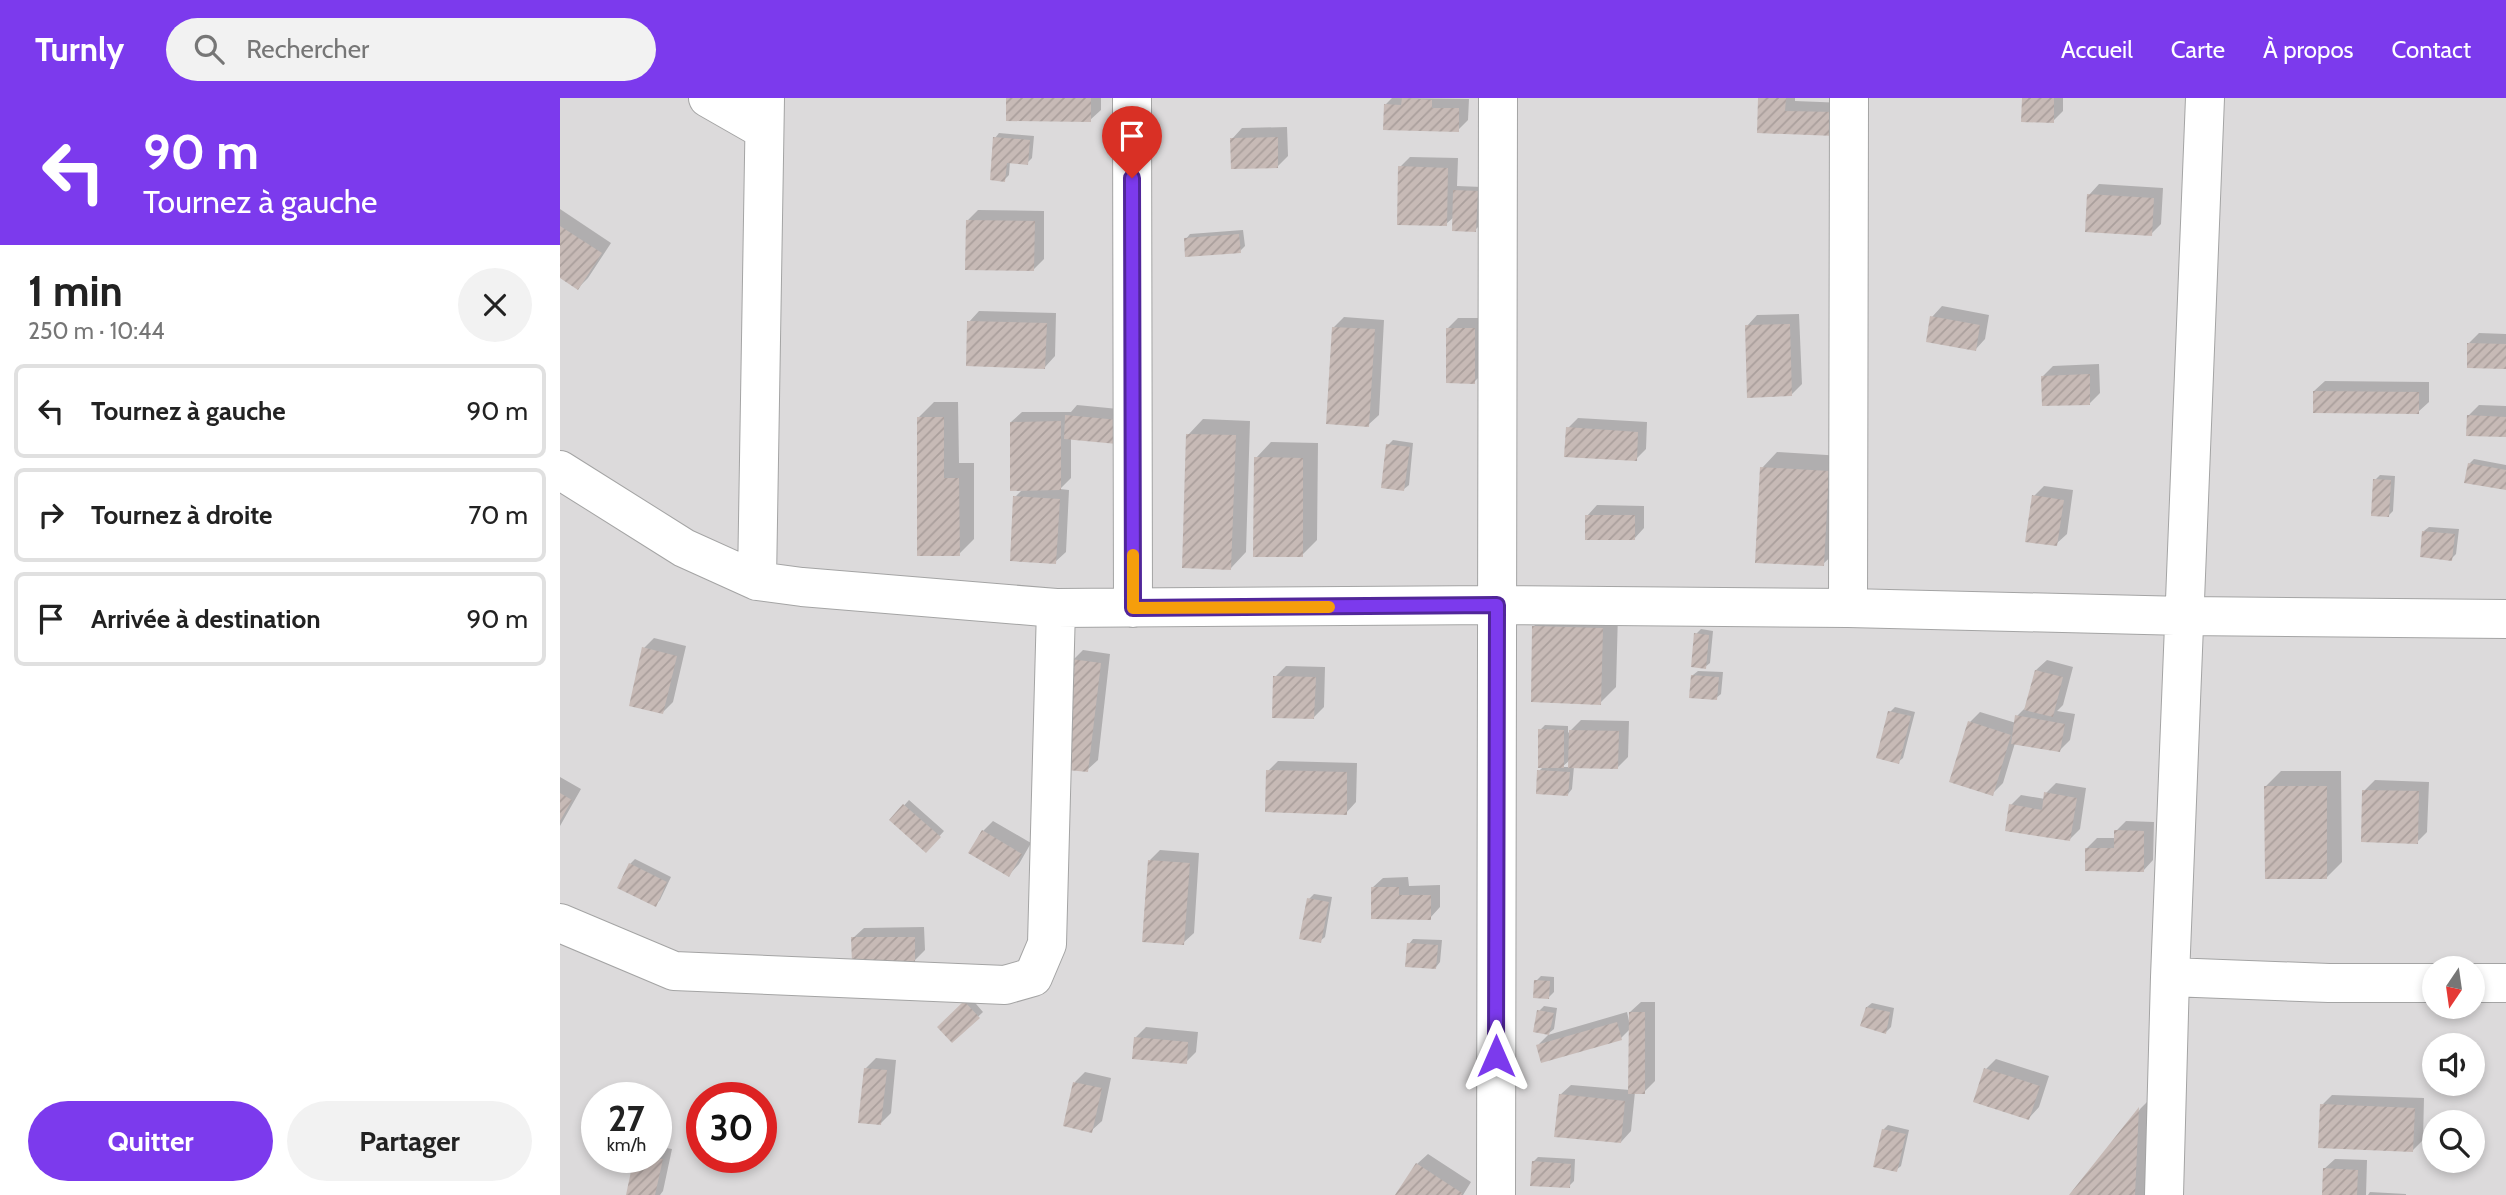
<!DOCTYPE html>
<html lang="fr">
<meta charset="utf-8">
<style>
body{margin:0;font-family:Cabin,sans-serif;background:#f2f2f2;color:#222;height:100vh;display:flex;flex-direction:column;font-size:26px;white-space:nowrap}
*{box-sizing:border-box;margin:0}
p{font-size:23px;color:#767676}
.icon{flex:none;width:38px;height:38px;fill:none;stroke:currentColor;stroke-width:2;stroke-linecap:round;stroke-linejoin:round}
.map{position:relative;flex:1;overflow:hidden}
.drawer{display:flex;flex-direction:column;background:#fff;width:560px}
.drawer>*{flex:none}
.top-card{background:#7c3aed;color:#fff;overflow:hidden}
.needle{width:46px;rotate:193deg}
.buttons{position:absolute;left:1862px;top:858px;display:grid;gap:14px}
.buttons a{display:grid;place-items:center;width:63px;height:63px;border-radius:50%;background:#fff;box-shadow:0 4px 10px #0003;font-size:35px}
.speed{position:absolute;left:21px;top:984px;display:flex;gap:14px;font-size:35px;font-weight:700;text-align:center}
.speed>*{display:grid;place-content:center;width:91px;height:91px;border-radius:50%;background:#fff;box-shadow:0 4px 10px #0003;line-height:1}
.speed small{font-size:18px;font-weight:400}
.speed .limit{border:10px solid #d22;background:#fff;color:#111}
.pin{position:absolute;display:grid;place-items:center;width:60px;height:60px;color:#fff;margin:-72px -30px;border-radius:50% 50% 50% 0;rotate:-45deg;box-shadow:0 0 7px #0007}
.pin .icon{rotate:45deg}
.me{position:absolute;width:77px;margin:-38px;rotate:0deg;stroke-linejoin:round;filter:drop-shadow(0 0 5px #0008)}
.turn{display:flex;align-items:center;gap:24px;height:147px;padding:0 28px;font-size:32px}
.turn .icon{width:91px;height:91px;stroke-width:2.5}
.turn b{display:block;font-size:49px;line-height:60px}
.round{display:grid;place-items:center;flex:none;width:74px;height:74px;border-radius:37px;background:#f2f2f2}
.overview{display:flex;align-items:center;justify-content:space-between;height:119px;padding:0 28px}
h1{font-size:42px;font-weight:700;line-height:52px}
.primary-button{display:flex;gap:14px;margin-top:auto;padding:14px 28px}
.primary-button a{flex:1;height:80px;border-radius:42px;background:#7c3aed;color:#fff;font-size:28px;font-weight:700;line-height:80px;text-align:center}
.primary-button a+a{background:#f2f2f2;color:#222}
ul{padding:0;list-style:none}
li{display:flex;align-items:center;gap:21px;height:94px;margin:0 14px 10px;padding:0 14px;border:4px solid #e0e0e0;border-radius:10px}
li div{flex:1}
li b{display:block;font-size:26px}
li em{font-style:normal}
header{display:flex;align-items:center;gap:42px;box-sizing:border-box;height:98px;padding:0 35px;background:#7c3aed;color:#fff}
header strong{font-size:33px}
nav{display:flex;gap:38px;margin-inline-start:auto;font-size:24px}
.search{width:490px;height:63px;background:#f2f2f2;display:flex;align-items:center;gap:18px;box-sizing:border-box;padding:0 24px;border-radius:38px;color:#767676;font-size:26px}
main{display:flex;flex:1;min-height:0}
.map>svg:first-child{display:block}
.residential{fill:#dcdadb;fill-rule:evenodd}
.shadow{fill:#0003;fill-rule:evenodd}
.building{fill:url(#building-hatch)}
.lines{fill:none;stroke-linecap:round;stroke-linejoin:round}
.minor-casing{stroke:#a4a4a4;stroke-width:40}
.minor{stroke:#fff;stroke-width:38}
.route-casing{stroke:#51269a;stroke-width:18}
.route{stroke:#7c3aed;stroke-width:12}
.slow{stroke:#f59e0b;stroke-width:12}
</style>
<header>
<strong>Turnly</strong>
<div class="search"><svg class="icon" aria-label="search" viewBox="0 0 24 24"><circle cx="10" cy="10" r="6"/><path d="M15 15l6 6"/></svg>Rechercher</div>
<nav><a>Accueil</a><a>Carte</a><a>À propos</a><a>Contact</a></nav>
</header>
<main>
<section class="drawer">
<div class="top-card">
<div class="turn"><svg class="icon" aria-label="left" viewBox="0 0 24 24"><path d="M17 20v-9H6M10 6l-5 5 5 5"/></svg><div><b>90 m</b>Tournez à gauche</div></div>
</div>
<div class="overview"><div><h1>1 min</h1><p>250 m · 10:44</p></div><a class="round"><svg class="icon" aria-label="close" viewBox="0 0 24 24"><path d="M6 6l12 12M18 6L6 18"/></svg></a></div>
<ul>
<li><svg class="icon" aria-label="left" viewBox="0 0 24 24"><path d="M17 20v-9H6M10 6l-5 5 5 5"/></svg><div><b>Tournez à gauche</b></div><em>90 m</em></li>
<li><svg class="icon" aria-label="right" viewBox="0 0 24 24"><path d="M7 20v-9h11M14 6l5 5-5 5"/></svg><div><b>Tournez à droite</b></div><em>70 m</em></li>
<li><svg class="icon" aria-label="arrive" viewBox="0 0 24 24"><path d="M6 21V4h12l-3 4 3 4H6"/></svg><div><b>Arrivée à destination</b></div><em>90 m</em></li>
</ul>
<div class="primary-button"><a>Quitter</a><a>Partager</a></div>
</section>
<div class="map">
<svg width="1946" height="1097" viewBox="0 0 1946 1097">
<defs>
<pattern id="building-hatch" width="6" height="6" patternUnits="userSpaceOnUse" patternTransform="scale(1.75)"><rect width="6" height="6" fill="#c7bab6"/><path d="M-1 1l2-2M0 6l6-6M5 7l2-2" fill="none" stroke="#aa9f9c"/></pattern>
</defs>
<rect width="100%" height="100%" fill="#efe9e3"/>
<path class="residential" d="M0,0H1946V1097H0ZM1874,870H1913V908H1874ZM1874,947H1913V985H1874ZM37,999H96V1059H37ZM142,999H201V1059H142ZM1874,1024H1913V1062H1874Z"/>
<path class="shadow" d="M448,0H541V12L530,22Z
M832,0L909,1L908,22L898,32L825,7Z
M1200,0H1235V3L1285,5V26L1199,34Z
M1464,0H1503V13L1493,23Z
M727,29L728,58L718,68L672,41L682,30Z
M439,35L474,38L472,60L467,65L450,63L449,77L444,82L435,40Z
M850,59L898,60L897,88L922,89L920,127L915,132L894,119L886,126L840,69Z
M1539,86L1603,90L1601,126L1591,136L1529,97Z
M0,111L51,145L28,180L18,190L0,178Z
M418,112L484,113V161L474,171L407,123Z
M683,132L685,148L680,153L626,141L630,136Z
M1382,208L1429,217L1425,241L1415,252L1372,219Z
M419,213L496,215L495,258L485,269L409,224Z
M1239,216L1242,286L1231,297L1187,228L1197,217Z
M784,219L824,222L819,317L808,327L773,230Z
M898,220H925L924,274L914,284L888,230Z
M1919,235L1946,236V270L1909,245Z
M1539,266L1540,295L1530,305L1483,278L1493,268Z
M1765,283L1869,284V304L1858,314L1754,293Z
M374,304H398L399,365H414V441L399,456L359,319Z
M517,307L569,312L566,334L511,340V380L500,391L509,392L506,454L495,464L455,399L463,391L451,324L462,314H511Z
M1919,307L1946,308V338L1909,317Z
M1018,320L1087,324L1086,351L1076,361L1008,330Z
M643,321L690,323L686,454L671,470L628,337Z
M833,342L853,345L849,387L844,391L828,347Z
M711,344L758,345L757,442L742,457L696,360Z
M1217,354L1283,358L1279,451L1263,466L1202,370Z
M1914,361L1946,367V390L1909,366Z
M1820,377L1835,378L1833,413L1828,418L1815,382Z
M1484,388L1513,392L1507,436L1496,446L1474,398Z
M1037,407L1084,408V430L1074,441L1027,418Z
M1869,429L1899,431L1896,456L1891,461L1864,433Z
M989,513L1058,515L1056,589L1040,605L974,528Z
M1141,531L1153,533L1150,565L1145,569L1136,536Z
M94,540L126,548L113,604L103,614L84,550Z
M523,552L550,556L538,662L527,672L513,562Z
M1487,562L1513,569L1503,607L1497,613L1515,616L1510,642L1500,652L1455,645L1443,685L1432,696L1410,624L1420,614L1456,625L1457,618L1467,608L1476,572Z
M726,568L765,569L764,609L754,619L715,579Z
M1138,573L1163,574L1161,596L1156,600L1133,577Z
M1335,609L1355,614L1343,660L1338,664L1330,614Z
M1021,622L1069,623L1068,659L1057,670L1014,668L1012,691L1008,696L979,673L984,668L980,632L985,627L1008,628V635ZM1010,662L1009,669H1002Z
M718,663L797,665L796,704L786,715L708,673Z
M1721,673H1781L1782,764L1767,779L1706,688Z
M0,679L21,691L0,728Z
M1815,682L1869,684L1867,734L1857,744L1804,693Z
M1496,685L1526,690L1520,731L1509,742L1451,707L1461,697L1485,701L1486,695Z
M349,702L384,733L366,753L331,722Z
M433,723L471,745L459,766L449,777L423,733Z
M1566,723L1594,724L1593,762L1583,773L1527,750L1537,740H1556V733Z
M600,752L639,755L634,835L623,845L589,763Z
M75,761L111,779L100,802L96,806L70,766Z
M848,779L849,788L880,787V809L870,820L812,790L823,780Z
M754,796L772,799L765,839L760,843L749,801Z
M364,829L365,852L354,863L293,840L304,830Z
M853,841L882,842L880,864L876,869L849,846Z
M981,878L994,879V894L989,899L976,883Z
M410,899L423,914L392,943L379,929Z
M1081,904H1095V983L1084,994H1075L1071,1033L1061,1044L1000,997L1011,987L1070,992V931L1061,940L978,947L988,937L1067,914L1069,923L1070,914Z
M1312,905L1334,910L1331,929L1326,934L1307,909Z
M984,908L997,910L994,931L989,935L979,913Z
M586,929L638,934L636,954L626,964L575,940Z
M316,960L336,962L331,1015L321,1025L305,971Z
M1436,961L1489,978L1479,1009L1469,1020L1426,971Z
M525,974L551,980L542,1023L531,1033L515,984Z
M1594,997L1589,1097H1512L1581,1010Z
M1772,997L1864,1000L1863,1042L1852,1053L1762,1007Z
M1328,1027L1349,1032L1341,1068L1336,1072L1323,1032Z
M96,1048L112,1051L103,1093L100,1097H68L75,1059H96Z
M868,1056L911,1084L903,1097H837L857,1066Z
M978,1059L1015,1061L1014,1083L1009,1088L973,1064Z
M1775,1061L1807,1062L1806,1097H1763L1764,1071Z
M1810,1094L1846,1096V1097H1808Z"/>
<path class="building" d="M446,0H531V24L446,23Z
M842,0L872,2V10H899V34L823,32L824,6L841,7Z
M1198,0H1226L1225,13L1276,14L1275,38L1197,35Z
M1462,0H1494V25L1461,24Z
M433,39L470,42L468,67L447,65L445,84L430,82Z
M718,39V70L671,71L670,40Z
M838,68L888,70L887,128L837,127Z
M893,92L918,93L916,134L892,133Z
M1527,96L1594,100L1592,138L1525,134Z
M406,122L475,123L474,173L405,172Z
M0,128L42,155L18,192L0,180Z
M679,136L681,155L625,159L624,140Z
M1370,218L1420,227L1416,253L1366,244Z
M407,223L487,225L485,271L406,268Z
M1230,226L1232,298L1187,300L1185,227Z
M772,229L815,231L809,329L766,326Z
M886,230H915V286L886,285Z
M1907,245L1946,246V271L1907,270Z
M1530,276V307L1482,308L1481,278Z
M1753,293L1859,294V316L1753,315Z
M505,317L559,322L557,346L504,341Z
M1907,317L1946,319V339L1906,338Z
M357,319H384V380H399L400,458H357Z
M501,323V392L450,393V324Z
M1006,329L1078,334L1077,363L1004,359Z
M626,336L676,337L671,472L622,470Z
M826,346L850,349L844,393L821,390Z
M694,359L743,360V459H693Z
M1908,365L1946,372V392L1904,385Z
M1200,369L1269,373L1264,468L1195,465Z
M1813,381L1831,382L1829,419L1811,418Z
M1472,397L1504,402L1497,448L1465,444Z
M453,398L500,401L496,466L450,463Z
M1025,417H1075V442H1025Z
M1862,433L1895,436L1892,463L1860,459Z
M972,528L1043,530L1041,607L971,604Z
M1134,535L1149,537L1146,571L1131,569Z
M82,549L117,558L103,616L69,608Z
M511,561L541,565L528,674L498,671Z
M1475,572L1503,579L1493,619L1464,612Z
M1131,577L1159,579L1157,602L1129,600Z
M713,578L756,579L754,621L712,620Z
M1328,613L1351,618L1339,666L1316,660Z
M1455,617L1505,626L1500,654L1451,646Z
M1408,623L1451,637L1433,698L1389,684Z
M978,631L1004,632V670H978Z
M1009,632L1059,633L1058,671L1008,670Z
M706,672L787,674V717L705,714Z
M977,672L1010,674L1008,698L976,696Z
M1704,688H1767V781H1705Z
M1802,692L1859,693L1858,746L1801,744Z
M1484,694L1517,700L1510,743L1445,733L1449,706L1482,712Z
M0,695L12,702L0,723Z
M343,706L381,739L366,755L329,722Z
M422,732L462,756L449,779L408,755Z
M1554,732L1584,733V774L1525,773V750H1554Z
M588,762L630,765L624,847L582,844Z
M69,765L107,784L96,809L57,790Z
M811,789H839V797H871V822L811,821Z
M747,800L769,804L761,845L739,841Z
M291,839H355V864L292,865Z
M847,845L878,847L876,871L845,869Z
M974,882L990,883L989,901L973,900Z
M404,903L420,920L392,945L377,929Z
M1306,909L1330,914L1326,936L1300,928Z
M977,912L994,915L989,937L973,934Z
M1069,914H1085V996H1068Z
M1057,924L1062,942L981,965L976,947Z
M574,939L628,944L627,966L572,961Z
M304,970L327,972L321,1027L298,1025Z
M1424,970L1480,988L1469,1022L1413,1004Z
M513,984L542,990L532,1035L503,1028Z
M999,996L1065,1003L1061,1045L994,1039Z
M1760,1006L1855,1010L1853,1054L1758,1050Z
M1579,1009L1575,1097H1509Z
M1322,1031L1346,1036L1337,1074L1313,1069Z
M74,1059L103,1061L95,1097H66Z
M972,1063L1011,1066L1010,1090L970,1088Z
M856,1065L902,1095L901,1097H835Z
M1763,1070L1798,1072L1797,1097H1762Z"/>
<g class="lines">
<defs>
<path id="minor" d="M148,0L204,32
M572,0L573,510
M0,372L124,450L197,483L242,489L496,510L937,507L1288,510L1625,518L1946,521
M197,483L205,0
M1288,510L1289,0
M0,825L114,873L445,887L473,879L487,846L496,510
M1610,879L1769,885H1874
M1913,885H1946
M936,1097L938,0
M1604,1097L1610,879L1645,0"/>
</defs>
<use href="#minor" class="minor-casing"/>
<use href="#minor" class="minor"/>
</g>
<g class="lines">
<defs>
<path id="route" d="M572,80L573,510L937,507L936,958"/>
</defs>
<use href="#route" class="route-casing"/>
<use href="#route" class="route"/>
<path class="slow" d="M573,457V510L769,509"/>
</g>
</svg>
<div class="buttons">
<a><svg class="needle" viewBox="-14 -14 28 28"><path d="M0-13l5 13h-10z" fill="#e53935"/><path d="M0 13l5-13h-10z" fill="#767676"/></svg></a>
<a><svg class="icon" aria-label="sound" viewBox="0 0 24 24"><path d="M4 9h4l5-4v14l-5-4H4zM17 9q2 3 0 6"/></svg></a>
<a><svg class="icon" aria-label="search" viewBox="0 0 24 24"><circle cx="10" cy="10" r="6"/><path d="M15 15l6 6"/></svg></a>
</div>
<div class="speed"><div>27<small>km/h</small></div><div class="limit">30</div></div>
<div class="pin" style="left:572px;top:80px;background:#d93025"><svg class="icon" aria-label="arrive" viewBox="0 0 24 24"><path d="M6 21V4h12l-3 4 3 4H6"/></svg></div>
<svg class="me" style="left:936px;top:958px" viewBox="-20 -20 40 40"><path d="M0-17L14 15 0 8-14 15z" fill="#7c3aed" stroke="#fff" stroke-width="4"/></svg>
</div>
</main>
